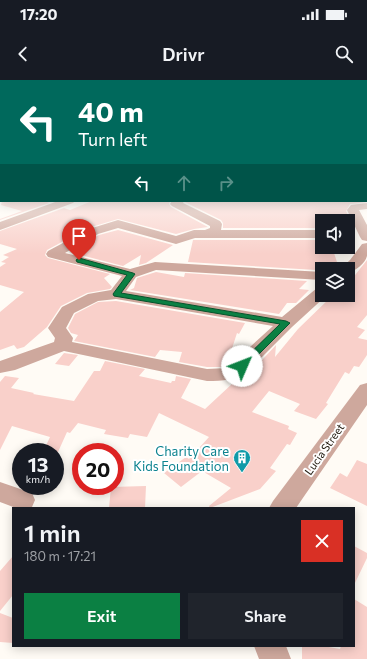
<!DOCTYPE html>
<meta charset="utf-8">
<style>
body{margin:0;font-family:Commissioner,sans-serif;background:#20242c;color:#f1f3f6;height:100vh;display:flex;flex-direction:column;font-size:15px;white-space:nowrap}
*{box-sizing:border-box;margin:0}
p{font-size:13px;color:#9ea1a6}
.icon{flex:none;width:22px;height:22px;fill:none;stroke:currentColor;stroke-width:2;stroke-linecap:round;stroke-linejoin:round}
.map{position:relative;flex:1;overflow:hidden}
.details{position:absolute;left:12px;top:427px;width:343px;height:140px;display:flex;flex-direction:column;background:#171b24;border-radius:0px;box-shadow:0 2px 10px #0003}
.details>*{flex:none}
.top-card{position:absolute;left:0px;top:0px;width:367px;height:122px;box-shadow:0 2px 10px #0003;background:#00695c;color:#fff;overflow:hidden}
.controls{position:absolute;left:315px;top:134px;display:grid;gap:8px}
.controls a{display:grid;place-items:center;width:40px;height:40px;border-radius:0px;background:#171b24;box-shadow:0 2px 10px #0003;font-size:20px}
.speed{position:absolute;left:12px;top:363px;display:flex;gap:8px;font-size:20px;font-weight:700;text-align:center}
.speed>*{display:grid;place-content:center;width:52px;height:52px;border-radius:50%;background:#171b24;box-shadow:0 2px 10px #0003;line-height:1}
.speed small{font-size:10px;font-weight:400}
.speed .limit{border:6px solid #d22;background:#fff;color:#111}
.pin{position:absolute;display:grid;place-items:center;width:34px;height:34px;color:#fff;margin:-41px -17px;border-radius:50% 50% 50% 0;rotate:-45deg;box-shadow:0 0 4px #0007}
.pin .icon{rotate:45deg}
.me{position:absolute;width:44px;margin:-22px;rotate:46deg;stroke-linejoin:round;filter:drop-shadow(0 0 3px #0008)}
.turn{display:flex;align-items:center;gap:14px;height:84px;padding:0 12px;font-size:18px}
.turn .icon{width:52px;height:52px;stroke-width:2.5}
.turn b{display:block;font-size:28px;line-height:34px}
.lanes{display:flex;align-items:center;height:38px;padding:0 12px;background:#0003;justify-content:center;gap:20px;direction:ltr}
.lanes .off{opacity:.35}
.round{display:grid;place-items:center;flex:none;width:42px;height:42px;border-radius:0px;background:#20242c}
.head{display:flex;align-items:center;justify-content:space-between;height:68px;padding:0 12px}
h1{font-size:24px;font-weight:600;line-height:30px}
.primary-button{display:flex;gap:8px;margin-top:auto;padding:8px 12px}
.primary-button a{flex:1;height:46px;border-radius:0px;background:#0b8043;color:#fff;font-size:16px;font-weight:600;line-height:46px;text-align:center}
.primary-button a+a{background:#20242c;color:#f1f3f6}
.status{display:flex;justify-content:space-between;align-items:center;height:28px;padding:0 20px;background:#171b24;direction:ltr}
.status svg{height:11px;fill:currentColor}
header{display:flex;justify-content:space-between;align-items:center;height:52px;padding:0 12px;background:#171b24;font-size:18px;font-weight:600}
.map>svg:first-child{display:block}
.building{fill:#f9d0ca}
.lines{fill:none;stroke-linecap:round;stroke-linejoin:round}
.minor{fill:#cea89d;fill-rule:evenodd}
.route{fill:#0b8043;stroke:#07532c}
.labels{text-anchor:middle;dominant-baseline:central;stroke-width:4;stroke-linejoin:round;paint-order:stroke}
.street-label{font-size:11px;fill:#20190e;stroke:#fff}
.near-culture-label{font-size:13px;fill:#0d838f;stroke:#fff;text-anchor:end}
</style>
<div class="status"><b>17:20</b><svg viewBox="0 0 49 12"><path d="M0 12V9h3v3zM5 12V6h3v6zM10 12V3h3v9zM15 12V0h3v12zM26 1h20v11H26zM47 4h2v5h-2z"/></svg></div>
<header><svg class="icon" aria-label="back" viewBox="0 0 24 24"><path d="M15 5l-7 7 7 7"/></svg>Drivr<svg class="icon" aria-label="search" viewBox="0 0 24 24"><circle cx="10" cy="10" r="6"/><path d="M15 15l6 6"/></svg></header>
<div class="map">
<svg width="367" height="579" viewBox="0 0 367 579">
<rect width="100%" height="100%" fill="#fffbf5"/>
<path class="building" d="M2,121H45L49,123L0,140V139L22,131L1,125Z
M92,121H170L169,124L171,127L208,147L194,149L176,154L118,139L88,148L47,170L45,175L48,178L110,194L104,198L112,207L110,209L87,213L61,226L47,247L24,267L17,269L14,265L0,270V232L24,212L0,205V187L6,183L1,182L9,177L3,175L17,169L0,164V151L64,128L70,130Z
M185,121H367V122L350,124L346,131L351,141H322V148H223V143L221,140L185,122Z
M118,150L173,165L146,183L139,185L141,175L123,186L69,172L99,155Z
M193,160H322V167H332L337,182H324L316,190L188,182Z
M367,180V235L357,247L365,250L358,258L367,260V275L359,287L354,286L349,294L345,292L326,323L328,324L316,339L294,331L300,324L269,311L252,332L289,346L288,349L297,353L290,365L287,364L270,388L276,391L260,409L210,428L209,426L231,408L202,391L181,407L164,393L186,377L189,379L209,357L159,333L147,357L130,354L128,358L104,354L106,350L78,343L70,353L67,352L58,372H43L50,357L12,346L0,370V302L5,296L19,298L11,308L34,313L33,314L74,321L94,291H100L105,281L145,289L139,296L171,303L172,301H175L176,296L191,299L181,318L205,329L233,303L229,301L230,300L252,291L276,265L275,277L298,249L333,215H348V204Z
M156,192L184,197L185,193L307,201L299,209L309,210L296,223H287L279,234L130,210L134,208L137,198Z
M116,221L245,243L239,254L237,253L226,287H207L179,282L182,272L160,270L155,277L74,261L78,255L71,253L68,248L75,234L98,222Z
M64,273L78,275L69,286L55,284Z
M357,380L367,384V426L330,408L340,393L347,397Z
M146,406L145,428H109L111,407Z
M354,466L367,473V478L354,505Z
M13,476V515L0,531V491Z
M354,519L367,527V579H302V566H323L340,569L341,566H354Z
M0,533L13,538V563L0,562Z"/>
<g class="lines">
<path class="minor" d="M0,99H1V105H0Z
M58,121H75L73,123L0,150V142Z
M172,121H184L183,123L220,141L222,144L221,150H322V158H195L176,164L118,148L98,154L65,173L130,189L155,182L322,192V200L156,190L136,197L126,211L282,237L317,208L322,206V215H327L292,247L249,290C236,300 223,301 207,301L64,271L15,290L0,293V281L54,262L55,258L48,248L62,227L88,214L111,210L122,196L48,177L46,174L48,171L89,149L118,140L176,156L194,150H205L210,148V146L172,126L170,124ZM116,219L273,246L227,288L207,289L72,262L73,258L66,248L74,233L98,221Z
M367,123V129L359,130L367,145V161L362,160L360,157L347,130L351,125Z
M367,163C367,167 367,172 367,176C365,184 355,191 348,193V189H340L350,180L362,164Z
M367,303V325L296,428H269L273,421L360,305Z
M0,402L32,413L35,420L32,427L16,428L0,422Z
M254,566H286L291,579H259Z"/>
</g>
<linearGradient id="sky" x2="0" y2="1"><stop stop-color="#95c8e7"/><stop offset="0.53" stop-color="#fffdfa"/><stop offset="1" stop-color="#fffdfa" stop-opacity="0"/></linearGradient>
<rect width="367" height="174" fill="url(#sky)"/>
<path class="route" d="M79,178L133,193L135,194L121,213L286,241L290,243L245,288H239L238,286L239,284L280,244L114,216L113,214L127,195L77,182L76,180Z"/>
<defs>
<symbol id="building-pin" viewBox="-11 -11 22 30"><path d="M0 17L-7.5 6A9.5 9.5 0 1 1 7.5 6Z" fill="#0f9aa8" stroke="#fff"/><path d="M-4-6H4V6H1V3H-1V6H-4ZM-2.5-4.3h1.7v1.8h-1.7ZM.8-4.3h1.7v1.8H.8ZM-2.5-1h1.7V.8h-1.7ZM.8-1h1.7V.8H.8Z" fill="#fff"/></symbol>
</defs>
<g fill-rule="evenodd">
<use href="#building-pin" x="232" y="368" width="20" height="27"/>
</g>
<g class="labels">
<g class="street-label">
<text transform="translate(324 369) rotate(-55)">Lucia Street</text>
</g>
<g class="near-culture-label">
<text x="229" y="371">Charity Care<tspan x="229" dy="15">Kids Foundation</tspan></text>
</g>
</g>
</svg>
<div class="controls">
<a><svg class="icon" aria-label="sound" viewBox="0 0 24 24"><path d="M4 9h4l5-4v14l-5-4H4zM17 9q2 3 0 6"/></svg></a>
<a><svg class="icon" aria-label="layers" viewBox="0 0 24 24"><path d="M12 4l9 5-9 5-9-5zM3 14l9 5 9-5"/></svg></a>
</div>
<div class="speed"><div>13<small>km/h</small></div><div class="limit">20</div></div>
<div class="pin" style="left:79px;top:180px;background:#d93025"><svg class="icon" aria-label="arrive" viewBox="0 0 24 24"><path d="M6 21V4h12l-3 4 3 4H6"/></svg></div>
<svg class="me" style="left:242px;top:286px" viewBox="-20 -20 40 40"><circle r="19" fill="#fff"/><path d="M0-13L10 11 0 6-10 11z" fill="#0b8043"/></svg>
<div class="top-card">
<div class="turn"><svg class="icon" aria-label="left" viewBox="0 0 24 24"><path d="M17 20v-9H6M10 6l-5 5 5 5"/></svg><div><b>40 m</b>Turn left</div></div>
<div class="lanes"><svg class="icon" aria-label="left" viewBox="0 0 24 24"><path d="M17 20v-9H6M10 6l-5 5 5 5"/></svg><svg class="icon off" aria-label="ahead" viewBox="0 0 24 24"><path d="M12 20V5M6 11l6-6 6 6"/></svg><svg class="icon off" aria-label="right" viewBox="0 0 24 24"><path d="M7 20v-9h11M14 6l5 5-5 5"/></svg></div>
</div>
<section class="details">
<div class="head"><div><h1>1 min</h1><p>180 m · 17:21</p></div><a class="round" style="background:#d93025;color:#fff"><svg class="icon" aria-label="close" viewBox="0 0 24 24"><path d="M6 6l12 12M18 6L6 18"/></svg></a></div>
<div class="primary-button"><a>Exit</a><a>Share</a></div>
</section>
</div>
